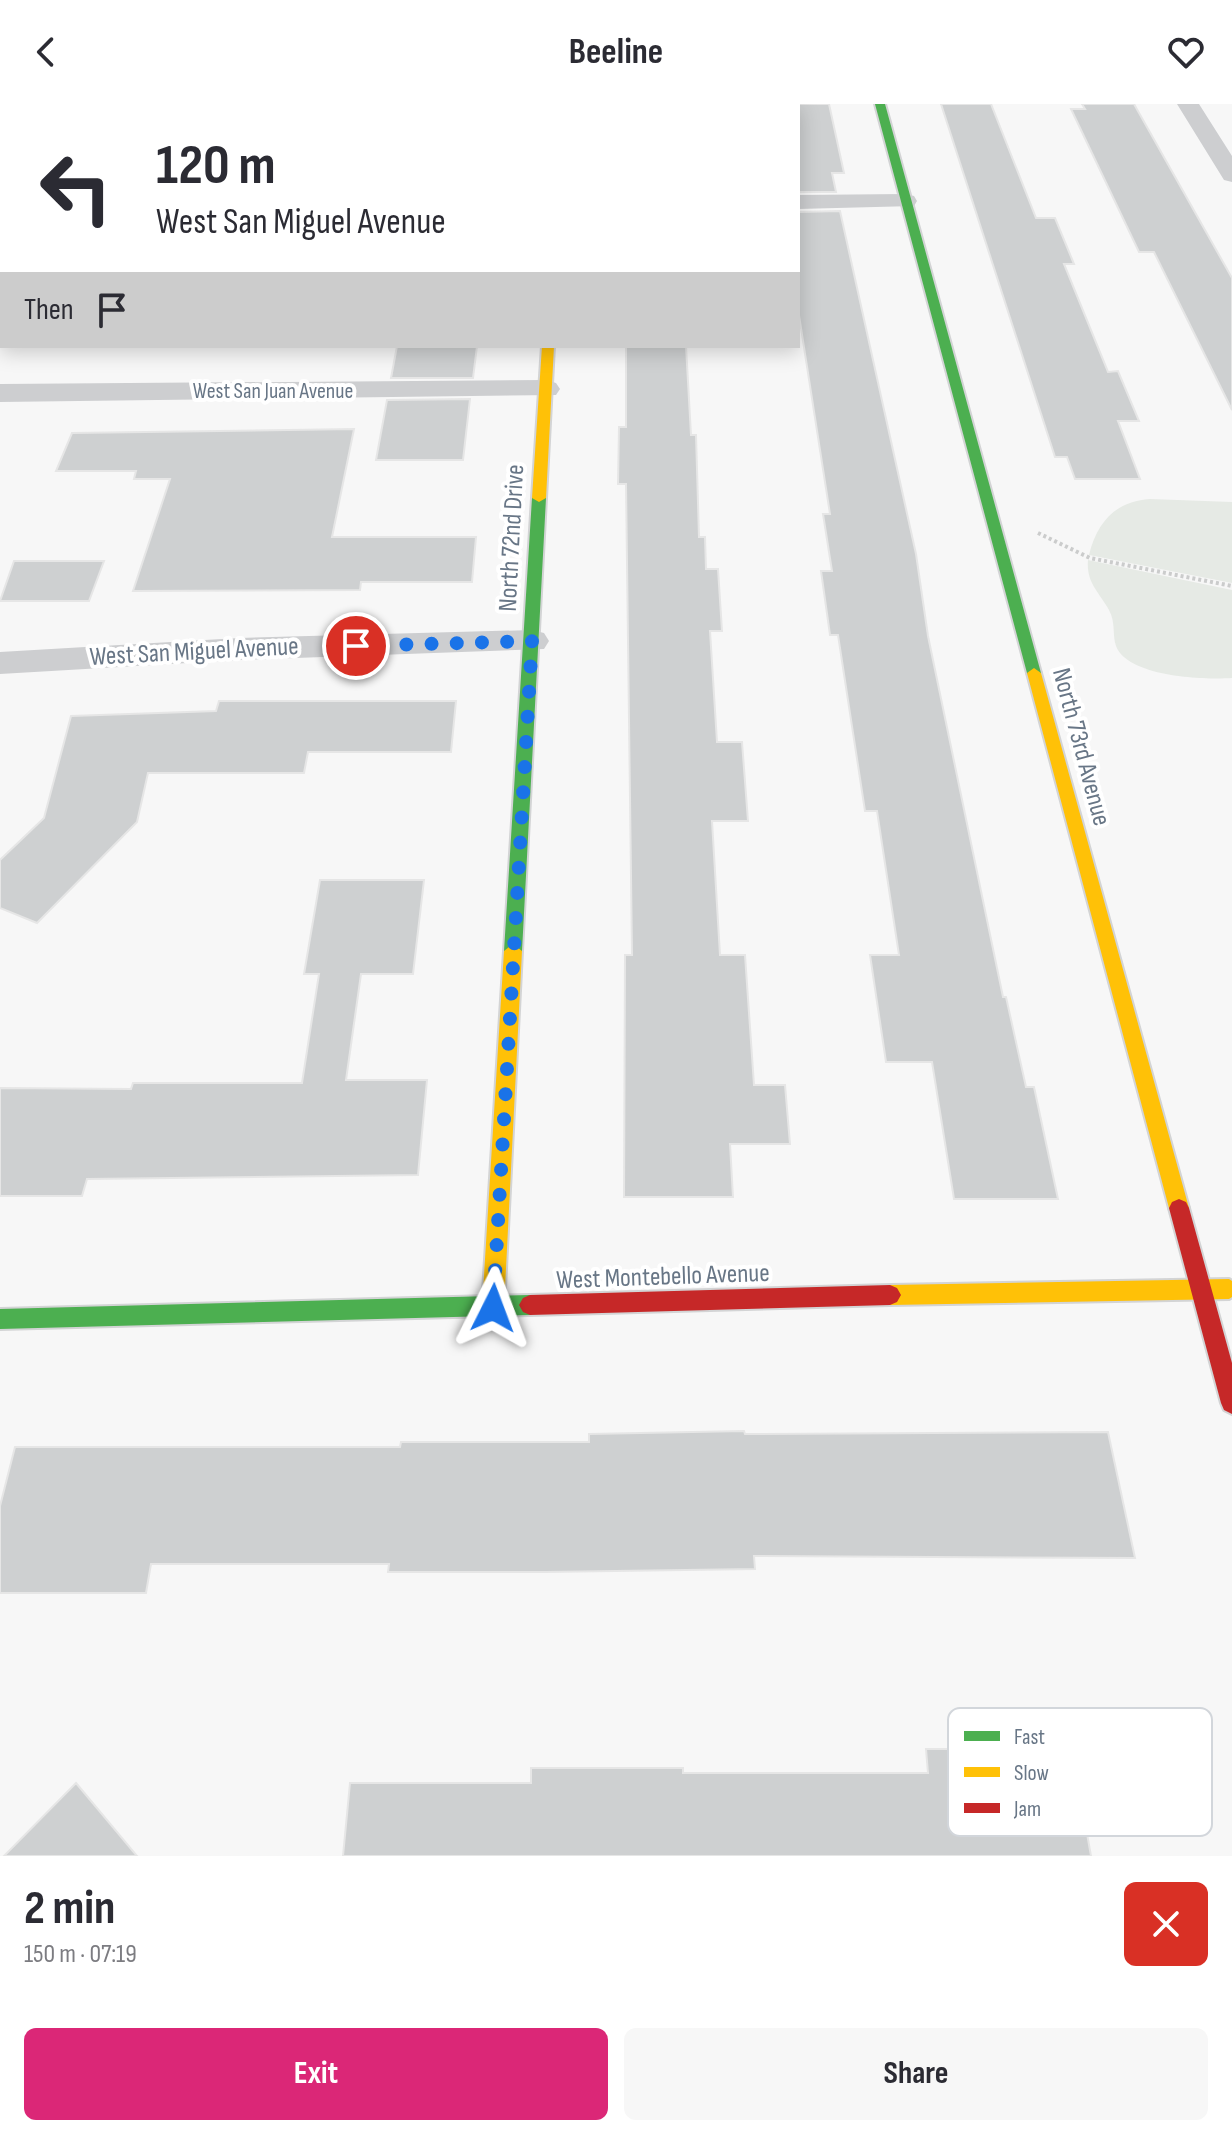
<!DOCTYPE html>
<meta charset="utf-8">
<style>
body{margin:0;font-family:"Sofia Sans Condensed",sans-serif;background:#f7f7f7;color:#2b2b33;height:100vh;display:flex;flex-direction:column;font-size:30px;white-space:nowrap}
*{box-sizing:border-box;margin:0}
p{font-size:26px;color:#7c7c81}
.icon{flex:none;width:44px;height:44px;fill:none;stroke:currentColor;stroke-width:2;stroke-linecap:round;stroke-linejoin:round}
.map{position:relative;height:1752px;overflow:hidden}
.details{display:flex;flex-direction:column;background:#fff;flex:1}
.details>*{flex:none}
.top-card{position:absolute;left:0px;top:0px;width:800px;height:244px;box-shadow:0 4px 20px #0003;background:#fff;color:#2b2b33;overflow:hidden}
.pin{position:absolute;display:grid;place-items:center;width:68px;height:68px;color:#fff;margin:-34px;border:4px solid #fff;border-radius:50%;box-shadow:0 2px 8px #0007}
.me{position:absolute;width:88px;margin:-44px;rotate:3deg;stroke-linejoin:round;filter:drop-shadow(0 0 6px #0008)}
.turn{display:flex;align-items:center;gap:28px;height:168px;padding:0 24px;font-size:36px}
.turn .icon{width:104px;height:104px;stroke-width:2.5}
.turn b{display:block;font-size:56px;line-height:68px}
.then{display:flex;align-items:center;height:76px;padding:0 24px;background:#0003;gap:16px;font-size:30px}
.round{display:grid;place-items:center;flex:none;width:84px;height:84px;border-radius:12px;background:#f7f7f7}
.summary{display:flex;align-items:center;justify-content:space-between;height:136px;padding:0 24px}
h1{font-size:48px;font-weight:700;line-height:60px}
.action{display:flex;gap:16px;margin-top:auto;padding:16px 24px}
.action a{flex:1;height:92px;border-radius:12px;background:#db2777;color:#fff;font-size:32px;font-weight:700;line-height:92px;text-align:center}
.action a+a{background:#f7f7f7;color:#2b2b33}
header{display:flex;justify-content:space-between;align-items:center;height:104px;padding:0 24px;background:#fff;font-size:36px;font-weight:700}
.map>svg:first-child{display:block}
.green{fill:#e6eae5}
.building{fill:#ced0d1;stroke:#e6e6e6;stroke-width:2}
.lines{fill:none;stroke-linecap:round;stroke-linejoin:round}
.fast-casing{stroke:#d3d4d5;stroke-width:4}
.slow-casing{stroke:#d3d4d5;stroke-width:4}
.jam-casing{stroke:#d3d4d5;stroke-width:4}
.path{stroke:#cbcccc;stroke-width:4;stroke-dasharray:3 3;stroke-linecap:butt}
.street{fill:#cdced0;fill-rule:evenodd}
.fast{fill:#4caf50;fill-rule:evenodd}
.slow{fill:#ffc107;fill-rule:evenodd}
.jam{fill:#c62828;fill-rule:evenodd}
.route{stroke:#1a73e8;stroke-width:14;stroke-dasharray:0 25.2}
.labels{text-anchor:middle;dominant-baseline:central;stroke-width:8;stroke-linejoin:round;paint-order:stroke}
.far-street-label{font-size:22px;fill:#687686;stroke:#fff}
.street-label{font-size:26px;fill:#687686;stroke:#fff}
.key{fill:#fff;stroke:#d2d6db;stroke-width:2}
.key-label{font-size:22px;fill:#687686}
</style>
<header><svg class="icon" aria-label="back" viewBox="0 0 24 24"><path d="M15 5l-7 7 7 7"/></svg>Beeline<svg class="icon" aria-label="heart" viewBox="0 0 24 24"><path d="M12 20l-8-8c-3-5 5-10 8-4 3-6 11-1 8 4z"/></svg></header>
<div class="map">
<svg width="1232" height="1752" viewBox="0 0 1232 1752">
<rect width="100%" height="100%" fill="#f7f7f7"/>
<path class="green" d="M1150,395L1232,398V479L1089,451C1097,418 1116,397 1150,395Z
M1088,456L1232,486V574C1204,576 1128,573 1116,542C1112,530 1116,519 1109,506C1099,488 1086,479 1088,456Z"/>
<path class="building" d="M798,0H829L844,69H832L836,88H798Z
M941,0H991L1036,114H1055L1074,160H1064L1108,268L1118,267L1139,317H1118L1140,375H1075L1067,353H1055Z
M1082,0H1134L1232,174V306L1154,148H1139L1071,5H1085Z
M840,107L916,450L928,532L1003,893H1006L1026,983H1034L1058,1095H954L932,958H886L870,851H899L877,707H865L838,531H830L821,467H832L823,410H830L798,205V108Z
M397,242H477L473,274H391Z
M626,242H686L691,331H696L699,433H705L706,465H718L722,527H710L717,638H742L748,717H712L720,851H745L754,981H785L790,1040H730L733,1093H624L625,851H632L626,380H618L619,323H626Z
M470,295L463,356H376L387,296Z
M354,325L332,433H476L472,478H361L360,486L133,487L170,375H134L136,367H56L72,329Z
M14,457H104L89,497H0Z
M219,597H456L451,648H308L304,669H148L137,718L37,819L0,804V756L44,714L71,612L216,607Z
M320,776H424L413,870H361L346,976H427L418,1071L87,1075L82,1092H0V984L131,985L133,979H302L319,870H304Z
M744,1327L745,1330L1108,1328L1135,1454L754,1452L755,1465L545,1468H388L389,1460H151L146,1489H0V1402L15,1343H400L401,1338H589V1330Z
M926,1645H1072L1091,1752H343L350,1679H531V1664H683V1669H928Z
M76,1679L137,1752H4Z"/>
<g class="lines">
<defs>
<path id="fast" d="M875,0H885L1041,569L1039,572H1029L1027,569Z
M539,390L546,394L522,847L513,854L504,847L532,394Z
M530,1191L537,1194L541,1201L537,1208L530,1211L0,1225V1205Z"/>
<path id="slow" d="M542,242H554L546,394L539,398L532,394Z
M1034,564L1041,569L1189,1104L1186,1110L1179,1113L1172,1110L1169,1104L1027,569Z
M513,840L522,847L504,1204L501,1211L493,1214L485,1211L482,1204L504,847Z
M1229,1175L1232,1177V1193L1229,1195L890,1201L883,1198L879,1191L883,1184L890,1181Z"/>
<path id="jam" d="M1179,1095L1186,1098L1189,1104L1232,1259V1310L1224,1306L1221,1299L1169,1104L1172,1098Z
M890,1181L897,1184L901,1191L897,1198L890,1201L530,1211L523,1208L519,1201L523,1194L530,1191Z"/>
</defs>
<use href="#fast" class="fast-casing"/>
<use href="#slow" class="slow-casing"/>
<use href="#jam" class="jam-casing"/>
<path class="path" d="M1038,429L1090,454L1232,482"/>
<path class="street" d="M1177,0H1199L1232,52V78L1224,76Z
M905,90L914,92L917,97L914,102L798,105V91Z
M0,98H2V112H0Z
M546,276L556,279L560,285L556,291L0,298V280Z
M532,526L544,529L549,537L544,545L239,556L0,570V548L239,534Z"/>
<use href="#fast" class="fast"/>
<use href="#slow" class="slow"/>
<use href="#jam" class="jam"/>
</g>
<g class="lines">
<path class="route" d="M356,542L532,537L493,1204"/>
</g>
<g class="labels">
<g class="far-street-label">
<text x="273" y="287">West San Juan Avenue</text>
</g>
<g class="street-label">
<text transform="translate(512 434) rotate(-87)">North 72nd Drive</text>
<text transform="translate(194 548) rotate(-3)">West San Miguel Avenue</text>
<text transform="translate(1081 643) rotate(75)">North 73rd Avenue</text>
<text transform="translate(663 1173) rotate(-2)">West Montebello Avenue</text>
</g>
</g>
<rect x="948" y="1604" width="264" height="128" rx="12" class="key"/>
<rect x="964" y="1627" width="36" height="10" fill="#4caf50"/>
<rect x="964" y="1663" width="36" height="10" fill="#ffc107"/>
<rect x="964" y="1699" width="36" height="10" fill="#c62828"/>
<g class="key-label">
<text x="1014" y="1640">Fast</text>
<text x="1014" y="1676">Slow</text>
<text x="1014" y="1712">Jam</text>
</g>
</svg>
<div class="pin" style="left:356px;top:542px;background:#d93025"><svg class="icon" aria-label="arrive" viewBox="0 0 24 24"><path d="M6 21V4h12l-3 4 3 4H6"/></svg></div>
<svg class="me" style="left:493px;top:1204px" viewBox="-20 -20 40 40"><path d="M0-17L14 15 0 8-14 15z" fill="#1a73e8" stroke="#fff" stroke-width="4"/></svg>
<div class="top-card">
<div class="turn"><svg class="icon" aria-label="left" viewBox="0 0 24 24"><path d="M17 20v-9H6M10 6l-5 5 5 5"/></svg><div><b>120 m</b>West San Miguel Avenue</div></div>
<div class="then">Then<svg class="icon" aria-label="arrive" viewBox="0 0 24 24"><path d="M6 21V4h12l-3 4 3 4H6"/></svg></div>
</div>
</div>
<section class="details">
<div class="summary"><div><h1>2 min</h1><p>150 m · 07:19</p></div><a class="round" style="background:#d93025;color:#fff"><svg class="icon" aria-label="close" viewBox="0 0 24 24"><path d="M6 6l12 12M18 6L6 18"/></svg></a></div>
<div class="action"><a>Exit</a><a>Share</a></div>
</section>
